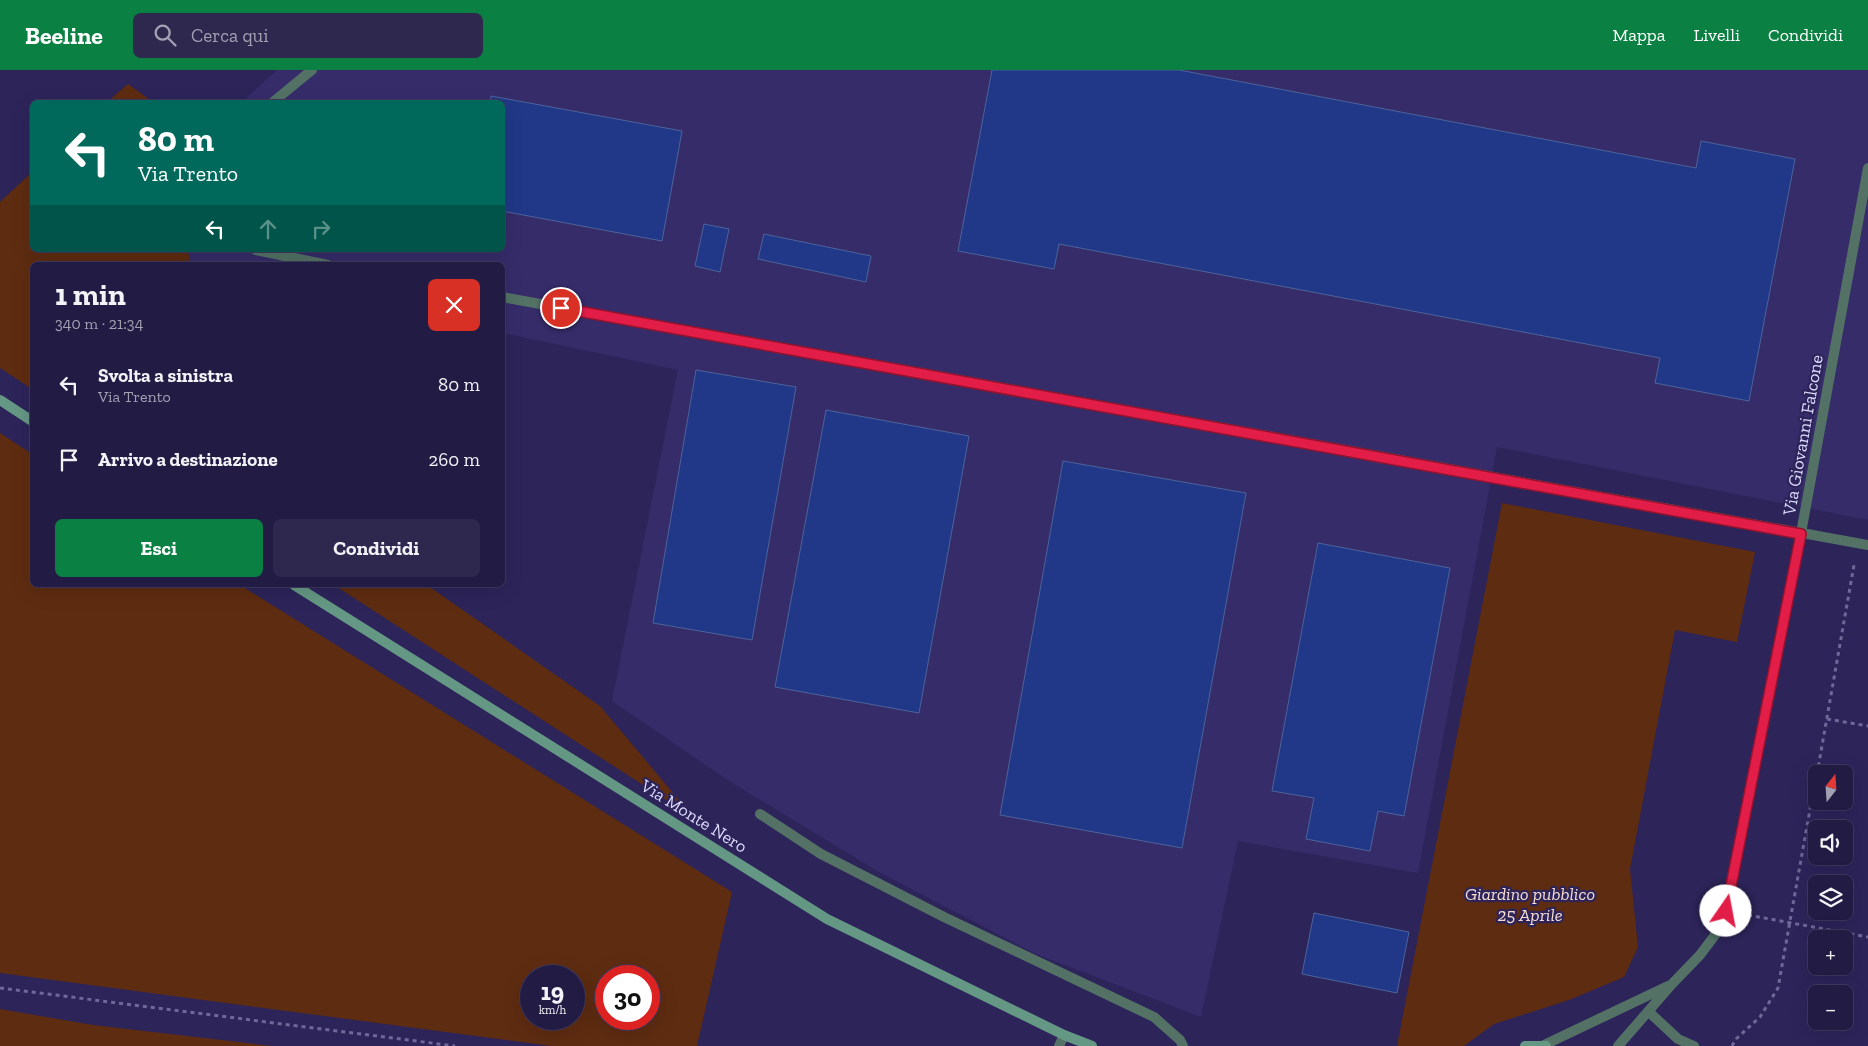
<!DOCTYPE html>
<html lang="it">
<meta charset="utf-8">
<style>
body{margin:0;font-family:"Zilla Slab",serif;background:#2e284f;color:#f1f3f6;height:100vh;display:flex;flex-direction:column;font-size:19px;white-space:nowrap}
*{box-sizing:border-box;margin:0}
p{font-size:16px;color:#a2a1b2}
.icon{flex:none;width:28px;height:28px;fill:none;stroke:currentColor;stroke-width:2;stroke-linecap:round;stroke-linejoin:round}
.map{position:relative;flex:1;overflow:hidden}
.panel{position:absolute;left:30px;top:192px;width:475px;height:325px;display:flex;flex-direction:column;background:#221b44;border-radius:8px;box-shadow:0 5px 20px #0002,0 0 0 1px #3f395d}
.panel>*{flex:none}
.top-card{position:absolute;left:30px;top:30px;width:475px;height:152px;border-radius:8px;box-shadow:0 5px 20px #0002,0 0 0 1px #3f395d;background:#00695c;color:#fff;overflow:hidden}
.needle{width:32px;rotate:17deg}
.fabs{position:absolute;left:1808px;top:695px;display:grid;gap:10px}
.fabs a{display:grid;place-items:center;width:45px;height:45px;border-radius:8px;background:#221b44;box-shadow:0 5px 20px #0002,0 0 0 1px #3f395d;font-size:25px}
.speed{position:absolute;left:520px;top:895px;display:flex;gap:10px;font-size:25px;font-weight:700;text-align:center}
.speed>*{display:grid;place-content:center;width:65px;height:65px;border-radius:50%;background:#221b44;box-shadow:0 5px 20px #0002,0 0 0 1px #3f395d;line-height:1}
.speed small{font-size:12px;font-weight:400}
.speed .limit{border:8px solid #d22;background:#fff;color:#111}
.pin{position:absolute;display:grid;place-items:center;width:42px;height:42px;color:#fff;margin:-21px;border:2px solid #fff;border-radius:50%;box-shadow:0 1px 5px #0007}
.me{position:absolute;width:55px;margin:-28px;rotate:12deg;stroke-linejoin:round;filter:drop-shadow(0 0 4px #0008)}
.turn{display:flex;align-items:center;gap:18px;height:105px;padding:0 25px;font-size:22px}
.turn .icon{width:65px;height:65px;stroke-width:2.5}
.turn b{display:block;font-size:35px;line-height:42px}
.lanes{display:flex;align-items:center;height:48px;padding:0 25px;background:#0003;justify-content:center;gap:25px;direction:ltr}
.lanes .off{opacity:.35}
.round{display:grid;place-items:center;flex:none;width:52px;height:52px;border-radius:8px;background:#2e284f}
.overview{display:flex;align-items:center;justify-content:space-between;height:85px;padding:0 25px}
h1{font-size:30px;font-weight:700;line-height:38px}
.button{display:flex;gap:10px;margin-top:auto;padding:10px 25px}
.button a{flex:1;height:58px;border-radius:8px;background:#0b8043;color:#fff;font-size:20px;font-weight:700;line-height:58px;text-align:center}
.button a+a{background:#2e284f;color:#f1f3f6}
ul{padding:0;list-style:none}
li{display:flex;align-items:center;gap:15px;height:75px;padding:0 25px}
li div{flex:1}
li b{display:block;font-size:19px}
li em{font-style:normal}
header{display:flex;align-items:center;gap:30px;box-sizing:border-box;height:70px;padding:0 25px;background:#0b8043;color:#fff}
header strong{font-size:24px}
nav{display:flex;gap:28px;margin-inline-start:auto;font-size:18px}
.search{width:350px;height:45px;background:#2e284f;display:flex;align-items:center;gap:12px;box-sizing:border-box;padding:0 18px;border-radius:8px;color:#a2a1b2;font-size:19px}
.map>svg:first-child{display:block}
.built{fill:#362c6a}
.green{fill:#5e2c11;fill-rule:evenodd}
.building{fill:#203887;stroke:#4d639b}
.lines{fill:none;stroke-linecap:round;stroke-linejoin:round}
.path{stroke:#6f6997;stroke-width:3;stroke-dasharray:4 4;stroke-linecap:butt}
.lane{stroke:#537265;stroke-width:10}
.street{stroke:#537265;stroke-width:10}
.secondary{stroke:#659884;stroke-width:10}
.route-casing{stroke:#92132f;stroke-width:12}
.route{stroke:#e11d48;stroke-width:9}
.labels{text-anchor:middle;dominant-baseline:central;stroke-width:4.5;stroke-linejoin:round;paint-order:stroke}
.street-label{font-size:18px;fill:#dcdbfd;stroke:#2d245a}
.park-label{font-size:18px;font-style:italic;fill:#f6dcd0;stroke:#2d245a}
</style>
<header>
<strong>Beeline</strong>
<div class="search"><svg class="icon" aria-label="search" viewBox="0 0 24 24"><circle cx="10" cy="10" r="6"/><path d="M15 15l6 6"/></svg>Cerca qui</div>
<nav><a>Mappa</a><a>Livelli</a><a>Condividi</a></nav>
</header>
<div class="map">
<svg width="1868" height="976" viewBox="0 0 1868 976">
<rect width="100%" height="100%" fill="#2d245a"/>
<path class="built" d="M277,0H1868V450L1497,377L1418,803L1238,771L1201,947L1036,884L877,801L729,711L612,631L678,300L503,263L502,195H193L190,193L188,180H502V32H242Z"/>
<path class="green" d="M128,14L153,32H154H107Z
M32,102V180H188L190,193L193,195H32V319L0,298V132Z
M0,363L32,384V515H240L732,822L697,976H551L0,903ZM574,906V949H531V906ZM606,906H649V949H606Z
M1502,433L1755,482L1737,572L1675,560L1630,799L1638,877L1624,907L1569,930L1494,954L1464,976H1397Z
M334,515H427L600,636L694,748Z
M0,939L93,955L272,976H0Z"/>
<path class="building" d="M992,0H1179L1696,98L1701,71L1795,89L1749,331L1655,313L1660,288L1059,174L1054,199L958,181Z
M491,26L682,61L662,171L502,141V32H490Z
M704,154L729,159L720,202L695,196Z
M764,164L871,186L866,212L758,189Z
M696,300L796,317L752,570L653,553Z
M826,340L969,366L919,643L775,617Z
M1063,391L1246,423L1182,778L1000,745Z
M1318,473L1450,498L1404,746L1378,741L1370,781L1306,769L1314,728L1272,721Z
M1314,843L1409,862L1397,923L1302,904Z"/>
<g class="lines">
<path class="path" d="M1827,649L1868,656
M1817,704L1854,495
M1748,845L1868,867
M0,918L455,976
M1732,976L1736,969L1760,947L1778,918L1816,706"/>
<path class="lane" d="M760,744L821,784L944,847L1154,947L1180,970L1183,976
M1649,942L1678,969L1694,976
M1059,976L1064,965"/>
<path class="street" d="M273,32L312,0
M256,180L328,195
M502,227L1868,475
M1544,975L1668,916
M1618,976L1672,914L1700,885L1715,865L1726,841L1801,463L1868,98"/>
<path class="secondary" d="M0,330L32,351
M294,515L827,849L1064,965L1092,976
M1525,976H1546"/>
</g>
<g class="lines">
<defs>
<path id="route" d="M561,238L1801,464L1726,841"/>
</defs>
<use href="#route" class="route-casing"/>
<use href="#route" class="route"/>
</g>
<g class="labels">
<g class="street-label">
<text transform="translate(1803 365) rotate(-80)">Via Giovanni Falcone</text>
<text transform="translate(694 746) rotate(32)">Via Monte Nero</text>
</g>
<g class="park-label">
<text x="1530" y="824">Giardino pubblico<tspan x="1530" dy="21">25 Aprile</tspan></text>
</g>
</g>
</svg>
<div class="fabs">
<a><svg class="needle" viewBox="-14 -14 28 28"><path d="M0-13l5 13h-10z" fill="#e53935"/><path d="M0 13l5-13h-10z" fill="#a2a1b2"/></svg></a>
<a><svg class="icon" aria-label="sound" viewBox="0 0 24 24"><path d="M4 9h4l5-4v14l-5-4H4zM17 9q2 3 0 6"/></svg></a>
<a><svg class="icon" aria-label="layers" viewBox="0 0 24 24"><path d="M12 4l9 5-9 5-9-5zM3 14l9 5 9-5"/></svg></a>
<a>+</a>
<a>−</a>
</div>
<div class="speed"><div>19<small>km/h</small></div><div class="limit">30</div></div>
<div class="pin" style="left:561px;top:238px;background:#d93025"><svg class="icon" aria-label="arrive" viewBox="0 0 24 24"><path d="M6 21V4h12l-3 4 3 4H6"/></svg></div>
<svg class="me" style="left:1726px;top:841px" viewBox="-20 -20 40 40"><circle r="19" fill="#fff"/><path d="M0-13L10 11 0 6-10 11z" fill="#e11d48"/></svg>
<div class="top-card">
<div class="turn"><svg class="icon" aria-label="left" viewBox="0 0 24 24"><path d="M17 20v-9H6M10 6l-5 5 5 5"/></svg><div><b>80 m</b>Via Trento</div></div>
<div class="lanes"><svg class="icon" aria-label="left" viewBox="0 0 24 24"><path d="M17 20v-9H6M10 6l-5 5 5 5"/></svg><svg class="icon off" aria-label="ahead" viewBox="0 0 24 24"><path d="M12 20V5M6 11l6-6 6 6"/></svg><svg class="icon off" aria-label="right" viewBox="0 0 24 24"><path d="M7 20v-9h11M14 6l5 5-5 5"/></svg></div>
</div>
<section class="panel">
<div class="overview"><div><h1>1 min</h1><p>340 m · 21:34</p></div><a class="round" style="background:#d93025;color:#fff"><svg class="icon" aria-label="close" viewBox="0 0 24 24"><path d="M6 6l12 12M18 6L6 18"/></svg></a></div>
<ul>
<li><svg class="icon" aria-label="left" viewBox="0 0 24 24"><path d="M17 20v-9H6M10 6l-5 5 5 5"/></svg><div><b>Svolta a sinistra</b><p>Via Trento</p></div><em>80 m</em></li>
<li><svg class="icon" aria-label="arrive" viewBox="0 0 24 24"><path d="M6 21V4h12l-3 4 3 4H6"/></svg><div><b>Arrivo a destinazione</b></div><em>260 m</em></li>
</ul>
<div class="button"><a>Esci</a><a>Condividi</a></div>
</section>
</div>
